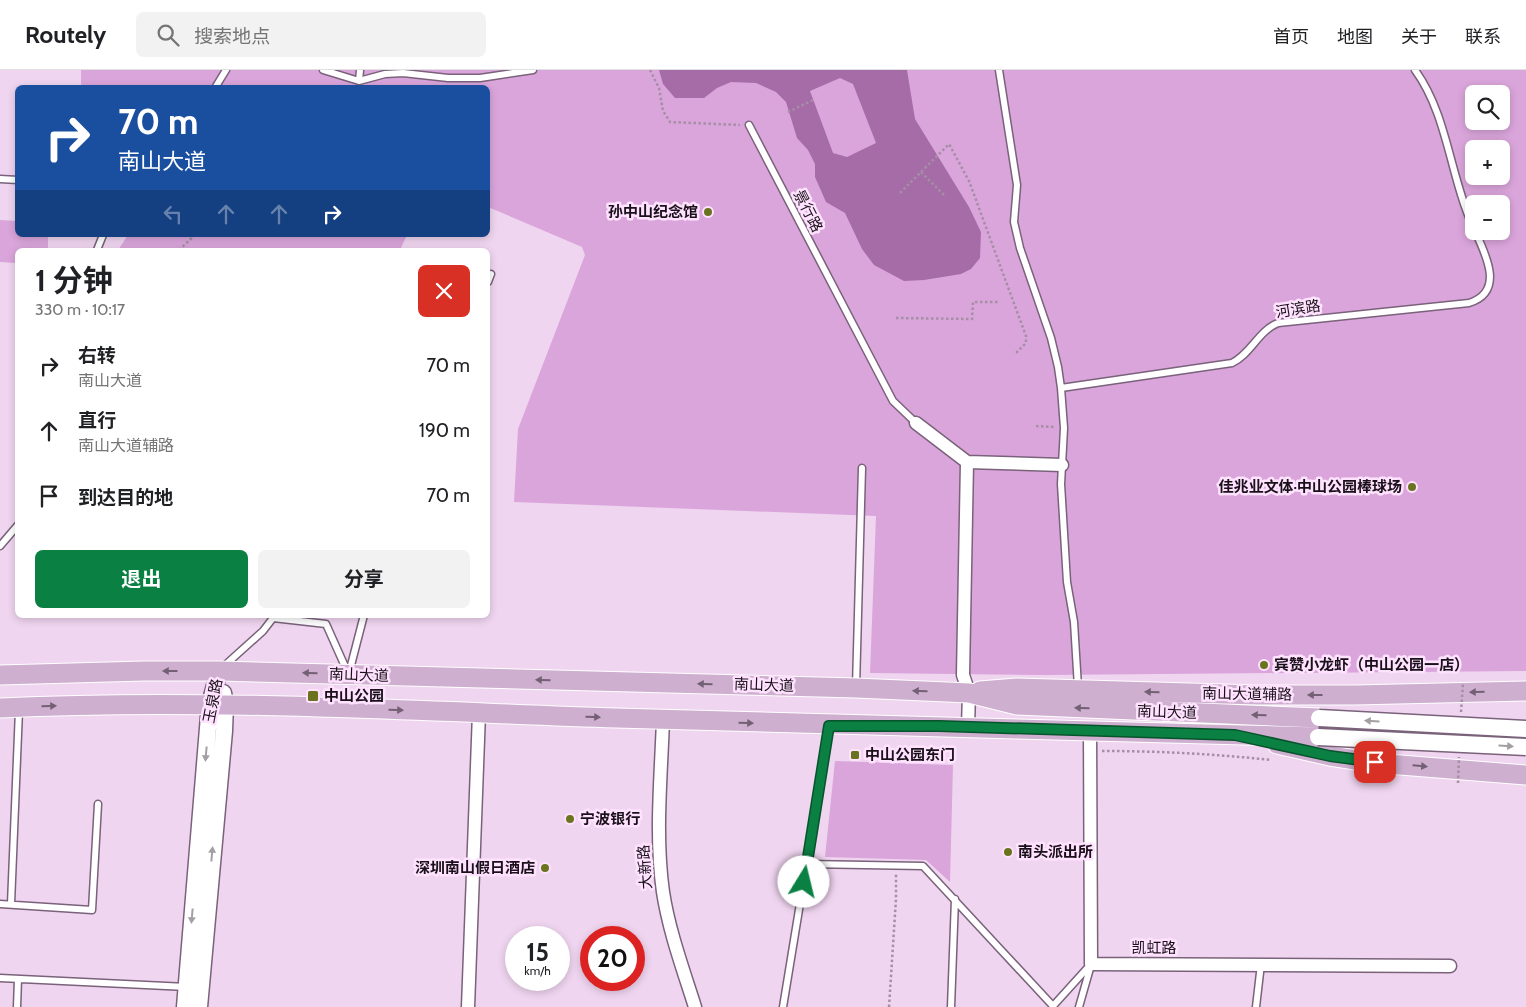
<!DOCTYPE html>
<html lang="zh">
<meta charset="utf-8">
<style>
body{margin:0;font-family:Cabin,"Noto Sans SC",sans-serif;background:#f2f2f2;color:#202124;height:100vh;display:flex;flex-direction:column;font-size:19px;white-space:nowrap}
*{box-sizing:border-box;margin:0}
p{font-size:16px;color:#757577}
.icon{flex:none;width:28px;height:28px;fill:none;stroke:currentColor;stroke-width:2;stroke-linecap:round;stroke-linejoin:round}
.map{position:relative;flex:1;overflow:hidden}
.side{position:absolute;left:15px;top:178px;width:475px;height:370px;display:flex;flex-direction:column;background:#fff;border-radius:8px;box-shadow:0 2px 8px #0003}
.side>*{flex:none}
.banner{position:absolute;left:15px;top:15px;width:475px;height:152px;border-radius:8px;box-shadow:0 2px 8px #0003;background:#1a4fa0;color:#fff;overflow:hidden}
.tools{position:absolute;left:1465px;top:15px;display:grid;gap:10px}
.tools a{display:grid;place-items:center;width:45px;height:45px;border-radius:8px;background:#fff;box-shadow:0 2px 8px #0003;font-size:25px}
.speed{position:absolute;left:505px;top:856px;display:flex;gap:10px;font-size:25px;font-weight:700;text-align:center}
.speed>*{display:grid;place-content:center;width:65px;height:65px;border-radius:50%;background:#fff;box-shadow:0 2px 8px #0003;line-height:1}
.speed small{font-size:12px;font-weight:400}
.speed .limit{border:8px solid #d22;background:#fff;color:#111}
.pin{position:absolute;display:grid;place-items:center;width:42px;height:42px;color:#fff;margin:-21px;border-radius:10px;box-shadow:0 2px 8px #0006}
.me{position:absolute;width:55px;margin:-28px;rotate:9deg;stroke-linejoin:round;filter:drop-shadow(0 0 4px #0008)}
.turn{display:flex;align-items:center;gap:18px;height:105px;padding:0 20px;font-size:22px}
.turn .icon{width:65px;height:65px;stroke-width:2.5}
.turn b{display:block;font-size:35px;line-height:42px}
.lanes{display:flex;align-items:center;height:48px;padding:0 20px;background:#0003;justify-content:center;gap:25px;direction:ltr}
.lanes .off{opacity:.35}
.round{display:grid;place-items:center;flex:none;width:52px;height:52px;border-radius:8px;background:#f2f2f2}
.overview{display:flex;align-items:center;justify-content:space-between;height:85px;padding:0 20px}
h1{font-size:30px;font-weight:700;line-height:38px}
.button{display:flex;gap:10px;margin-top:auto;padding:10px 20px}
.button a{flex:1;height:58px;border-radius:8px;background:#0b8043;color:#fff;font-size:20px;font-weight:700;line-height:58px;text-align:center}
.button a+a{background:#f2f2f2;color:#202124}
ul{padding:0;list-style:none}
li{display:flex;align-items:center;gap:15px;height:65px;padding:0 20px}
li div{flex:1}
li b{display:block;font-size:19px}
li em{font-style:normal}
header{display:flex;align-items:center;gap:30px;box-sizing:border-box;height:70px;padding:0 25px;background:#fff;border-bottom:1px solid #e0e0e0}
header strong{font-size:24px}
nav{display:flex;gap:28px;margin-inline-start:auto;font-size:18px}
.search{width:350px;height:45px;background:#f2f2f2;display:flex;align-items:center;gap:12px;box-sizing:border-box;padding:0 18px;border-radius:8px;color:#757577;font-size:19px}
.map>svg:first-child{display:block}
.green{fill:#daa5db;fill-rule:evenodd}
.water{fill:#a66ca8;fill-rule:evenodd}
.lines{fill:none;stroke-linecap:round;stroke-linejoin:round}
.lane-casing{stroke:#79627a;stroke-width:9}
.street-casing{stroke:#79627a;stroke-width:15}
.secondary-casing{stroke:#79627a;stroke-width:19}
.primary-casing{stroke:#fff;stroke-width:21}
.path{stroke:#a48fa4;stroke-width:2.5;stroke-dasharray:2.5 2.5;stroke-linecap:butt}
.lane{stroke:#fff;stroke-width:6}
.street{stroke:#fff;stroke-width:12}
.secondary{stroke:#fff;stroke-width:16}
.primary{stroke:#ceafcf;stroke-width:19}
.secondary-bridge-casing{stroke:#79627a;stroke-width:19;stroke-linecap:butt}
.path-bridge{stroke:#a48fa4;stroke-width:2.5;stroke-dasharray:2.5 2.5;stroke-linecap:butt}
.secondary-bridge{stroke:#fff;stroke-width:16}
.oneway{fill:#746074}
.oneway2{fill:#a39fa3}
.route-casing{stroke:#07532c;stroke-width:12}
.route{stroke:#0b8043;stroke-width:9}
.poi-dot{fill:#6a741e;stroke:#fee2fe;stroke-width:2}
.labels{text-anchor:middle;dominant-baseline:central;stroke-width:5;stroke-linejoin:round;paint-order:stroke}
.street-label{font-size:15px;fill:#191019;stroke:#fee2fe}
.poi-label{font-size:15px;font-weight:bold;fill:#191019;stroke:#fee2fe;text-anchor:start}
</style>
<header>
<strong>Routely</strong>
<div class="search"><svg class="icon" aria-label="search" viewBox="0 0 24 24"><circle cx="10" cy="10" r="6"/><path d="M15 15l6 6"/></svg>搜索地点</div>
<nav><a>首页</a><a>地图</a><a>关于</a><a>联系</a></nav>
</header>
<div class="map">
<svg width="1526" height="937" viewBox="0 0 1526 937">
<rect width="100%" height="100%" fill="#f0d5f0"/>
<path class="green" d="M81,0H1526V601L1047,605L870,603L876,446L514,432L518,359L585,185L582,177L488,137V18H81ZM1474,24H1501V51H1474ZM1474,79H1501V106H1474ZM1474,134H1501V161H1474Z
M0,150L17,151L18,165H48V180H18L17,193L0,192Z
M128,165H407L400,180H118Z
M835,691L953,695L950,812L926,790L825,787Z"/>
<path class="water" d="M659,0H907L915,49L969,137L981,162L980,188L971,199L961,204L924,210L904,211L874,195L862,179L845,143L826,132L815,107V94L808,80L797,68L786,32L776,22L756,13L731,12L717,18L704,28H675L663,14ZM840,8L853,14L876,73L847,87L833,83L810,21Z"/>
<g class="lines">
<defs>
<path id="lane" d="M323,0L359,11
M999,0L1017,115L1014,152L1020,178L1051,268L1058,297L1061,318L1064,358L1061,414L1067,512L1074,552L1078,617
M1415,0C1448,45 1450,108 1474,159
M359,11L385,4L403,3L448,8H480L533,0
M359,11L360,0
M215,18L226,0
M749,55L893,331L916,353
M0,109L18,110
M97,180L103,165
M488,212L491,204
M1061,318L1232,293C1251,284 1258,261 1278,253L1469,233C1505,222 1486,185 1475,161
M0,476L18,455
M223,597L263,561L273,548L326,554L347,601
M349,603L364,545
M856,617L862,398
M806,794L923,796L1053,936L1091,894
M0,834L92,840L98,734
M11,834L19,640
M0,908L187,917
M17,937L18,909
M783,937L829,657
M951,937L955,829
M1079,937L1091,895
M1256,937L1261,894"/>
<path id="street" d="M916,353L967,392L1062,395
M967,392L963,605L969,623L968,657
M663,650C661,707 655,766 663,822C669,861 683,899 695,937
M1090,661L1091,894L1450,896
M468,937L479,643"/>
<path id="secondary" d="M185,937L210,634L219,601
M199,937L224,661L225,634L223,623"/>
<path id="primary" d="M0,605L144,601H219L856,618L969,623L1017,635L1319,648
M980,621L1017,618L1259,625H1355L1526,621
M0,638C205,628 411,641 616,648C850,656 1084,660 1318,667
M1277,674L1330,686L1375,693L1526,705"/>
</defs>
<use href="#lane" class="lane-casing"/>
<use href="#street" class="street-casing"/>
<use href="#secondary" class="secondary-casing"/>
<use href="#primary" class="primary-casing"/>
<path class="path" d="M650,0L659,18L663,41L670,52L740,55
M788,42L813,30
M921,102L944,125
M900,123L949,74L969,111L1026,266V273L1016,283
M179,180L195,165
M896,248L972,249L973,232H998
M1036,356L1055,357
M1102,681C1159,681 1215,684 1271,690
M889,937L896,829V804"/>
<use href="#lane" class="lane"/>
<use href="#street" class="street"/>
<use href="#secondary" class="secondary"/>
<use href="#primary" class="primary"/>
<defs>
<path id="secondary-bridge" d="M1319,648L1526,659
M1318,667L1526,677"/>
</defs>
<use href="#secondary-bridge" class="secondary-bridge-casing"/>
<path class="path-bridge" d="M1461,642L1463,613
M1458,713L1459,687"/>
<use href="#secondary-bridge" class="secondary-bridge"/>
</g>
<defs><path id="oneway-solid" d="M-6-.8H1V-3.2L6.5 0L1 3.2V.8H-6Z" transform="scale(1.25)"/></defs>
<g class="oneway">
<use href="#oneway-solid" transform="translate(170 601) rotate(-180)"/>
<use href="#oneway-solid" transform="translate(310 603) rotate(-178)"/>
<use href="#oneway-solid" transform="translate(543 610) rotate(-178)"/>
<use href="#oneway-solid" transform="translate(705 614) rotate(-178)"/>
<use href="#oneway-solid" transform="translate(920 621) rotate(-178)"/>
<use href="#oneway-solid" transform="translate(1152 622) rotate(-178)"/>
<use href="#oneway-solid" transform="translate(1477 622) rotate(179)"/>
<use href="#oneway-solid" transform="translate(1315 625) rotate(-180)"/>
<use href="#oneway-solid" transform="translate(49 636) rotate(-1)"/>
<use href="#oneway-solid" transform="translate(1082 638) rotate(-178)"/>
<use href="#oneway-solid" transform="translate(396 640) rotate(2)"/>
<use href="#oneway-solid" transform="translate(1259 645) rotate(-178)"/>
<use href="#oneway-solid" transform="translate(593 647) rotate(2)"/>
<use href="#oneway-solid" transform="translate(746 653) rotate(2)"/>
<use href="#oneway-solid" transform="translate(1420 696) rotate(5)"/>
</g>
<g class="oneway2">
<use href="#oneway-solid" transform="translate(1372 651) rotate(-177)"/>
<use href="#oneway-solid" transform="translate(1506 676) rotate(3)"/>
<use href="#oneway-solid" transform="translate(206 684) rotate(95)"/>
<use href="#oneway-solid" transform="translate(212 784) rotate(-85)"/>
<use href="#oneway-solid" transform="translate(192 846) rotate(95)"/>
</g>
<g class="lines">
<defs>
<path id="route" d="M804,812L829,656H939L1235,665L1330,686L1375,692"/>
</defs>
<use href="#route" class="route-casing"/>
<use href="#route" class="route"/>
</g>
<g class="poi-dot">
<circle cx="708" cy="142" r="5"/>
<circle cx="1412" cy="417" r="5"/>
<circle cx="1264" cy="595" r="5"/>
<rect x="307" y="620" width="12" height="12" rx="2.5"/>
<rect x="850" y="680" width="10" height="10" rx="2.5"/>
<circle cx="570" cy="749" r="5"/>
<circle cx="1008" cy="782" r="5"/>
<circle cx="545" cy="798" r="5"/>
</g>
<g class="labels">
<g class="street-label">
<text transform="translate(808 141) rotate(63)">景行路</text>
<text transform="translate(1298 239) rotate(-9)">河滨路</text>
<text transform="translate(359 605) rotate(2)">南山大道</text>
<text transform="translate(764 615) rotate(2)">南山大道</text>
<text transform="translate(1247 624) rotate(1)">南山大道辅路</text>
<text transform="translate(213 631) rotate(-79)">玉泉路</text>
<text transform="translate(1167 642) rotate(2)">南山大道</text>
<text transform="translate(645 797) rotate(-94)">大新路</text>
<text x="1154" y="878">凯虹路</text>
</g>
<g class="poi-label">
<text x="698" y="142" text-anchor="end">孙中山纪念馆</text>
<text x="1402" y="417" text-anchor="end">佳兆业文体·中山公园棒球场</text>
<text x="1274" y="595">宾赞小龙虾（中山公园一店）</text>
<text x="324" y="626">中山公园</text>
<text x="865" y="685">中山公园东门</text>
<text x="580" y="749">宁波银行</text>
<text x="1018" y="782">南头派出所</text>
<text x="535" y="798" text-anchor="end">深圳南山假日酒店</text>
</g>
</g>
</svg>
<div class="tools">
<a><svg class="icon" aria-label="search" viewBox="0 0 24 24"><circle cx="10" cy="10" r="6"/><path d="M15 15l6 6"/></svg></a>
<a>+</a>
<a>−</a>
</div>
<div class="speed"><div>15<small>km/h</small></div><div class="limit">20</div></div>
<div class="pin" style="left:1375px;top:692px;background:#d93025"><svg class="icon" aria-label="arrive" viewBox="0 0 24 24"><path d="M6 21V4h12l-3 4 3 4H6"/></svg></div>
<svg class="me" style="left:804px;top:812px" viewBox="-20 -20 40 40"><circle r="19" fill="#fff"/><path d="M0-13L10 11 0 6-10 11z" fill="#0b8043"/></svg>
<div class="banner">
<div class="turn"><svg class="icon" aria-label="right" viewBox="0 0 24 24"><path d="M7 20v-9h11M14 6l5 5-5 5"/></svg><div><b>70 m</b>南山大道</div></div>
<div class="lanes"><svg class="icon off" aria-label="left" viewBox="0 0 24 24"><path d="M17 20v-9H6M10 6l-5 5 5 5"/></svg><svg class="icon off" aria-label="ahead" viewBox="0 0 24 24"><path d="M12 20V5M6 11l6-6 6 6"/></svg><svg class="icon off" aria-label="ahead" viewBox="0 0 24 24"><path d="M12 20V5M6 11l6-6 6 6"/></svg><svg class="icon" aria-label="right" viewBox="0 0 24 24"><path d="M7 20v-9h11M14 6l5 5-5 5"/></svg></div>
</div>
<section class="side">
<div class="overview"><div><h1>1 分钟</h1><p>330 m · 10:17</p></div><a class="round" style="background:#d93025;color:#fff"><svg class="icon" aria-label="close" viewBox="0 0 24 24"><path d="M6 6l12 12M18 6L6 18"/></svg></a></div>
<ul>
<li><svg class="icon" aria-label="right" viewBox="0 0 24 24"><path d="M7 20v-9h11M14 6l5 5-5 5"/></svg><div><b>右转</b><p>南山大道</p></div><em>70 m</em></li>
<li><svg class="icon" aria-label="ahead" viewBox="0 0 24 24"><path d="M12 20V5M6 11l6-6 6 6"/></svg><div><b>直行</b><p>南山大道辅路</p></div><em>190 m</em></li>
<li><svg class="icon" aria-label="arrive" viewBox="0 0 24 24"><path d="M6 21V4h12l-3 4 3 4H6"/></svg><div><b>到达目的地</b></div><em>70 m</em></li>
</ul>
<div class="button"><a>退出</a><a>分享</a></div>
</section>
</div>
